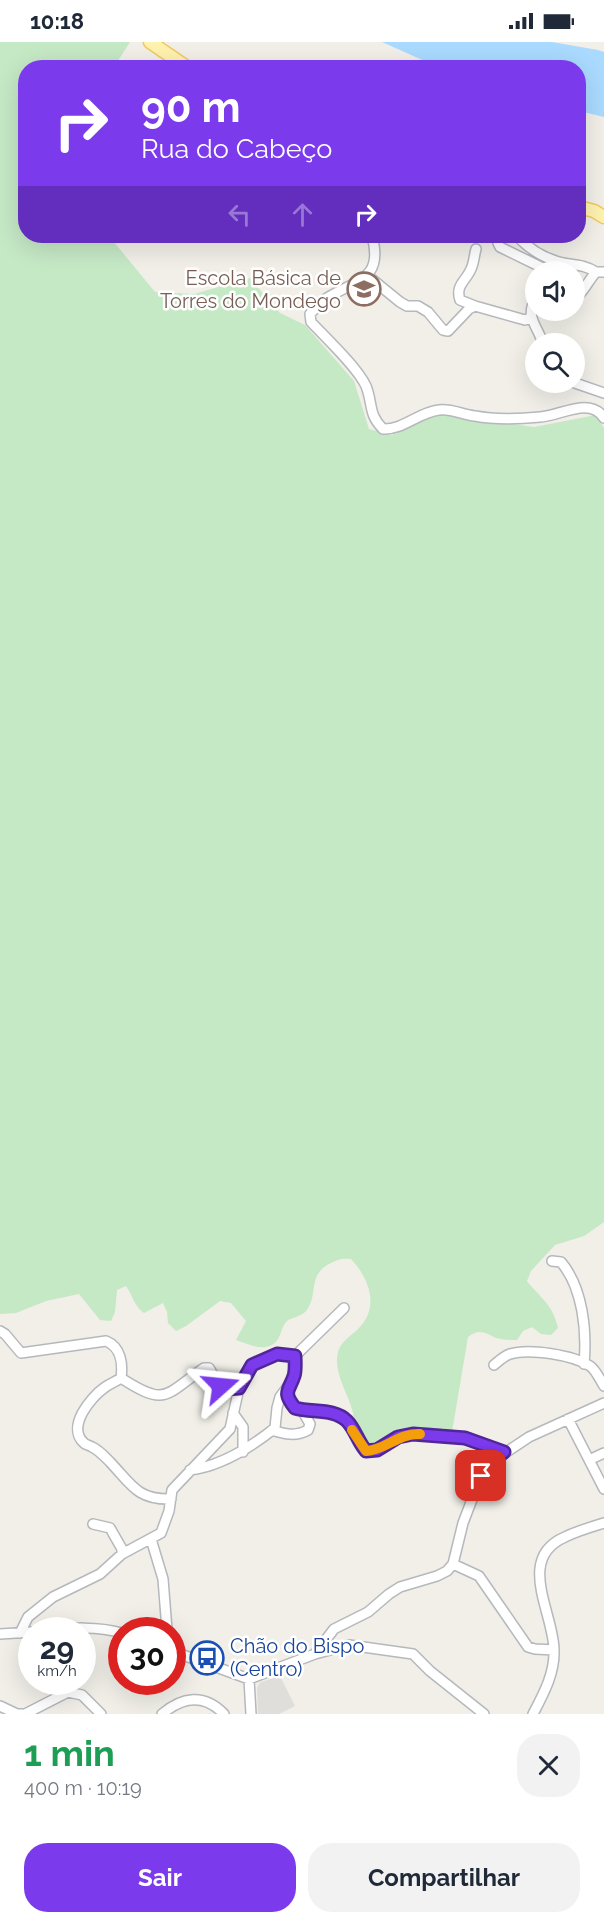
<!DOCTYPE html>
<html lang="pt">
<meta charset="utf-8">
<style>
body{margin:0;font-family:Raleway,sans-serif;background:#f2f2f3;color:#1f2937;height:100vh;display:flex;flex-direction:column;font-size:22px;white-space:nowrap}
*{box-sizing:border-box;margin:0}
p{font-size:20px;color:#747a83}
.icon{flex:none;width:33px;height:33px;fill:none;stroke:currentColor;stroke-width:2;stroke-linecap:round;stroke-linejoin:round}
.map{position:relative;height:1672px;overflow:hidden}
.sheet{display:flex;flex-direction:column;background:#fff;flex:1}
.sheet>*{flex:none}
.hud{position:absolute;left:18px;top:18px;width:568px;height:183px;border-radius:24px;box-shadow:0 6px 24px #0002;background:#7c3aed;color:#fff;overflow:hidden}
.fabs{position:absolute;left:525px;top:219px;display:grid;gap:12px}
.fabs a{display:grid;place-items:center;width:60px;height:60px;border-radius:50%;background:#fff;box-shadow:0 6px 24px #0002;font-size:30px}
.speed{position:absolute;left:18px;top:1575px;display:flex;gap:12px;font-size:30px;font-weight:700;text-align:center}
.speed>*{display:grid;place-content:center;width:78px;height:78px;border-radius:50%;background:#fff;box-shadow:0 6px 24px #0002;line-height:1}
.speed small{font-size:15px;font-weight:400}
.speed .limit{border:9px solid #d22;background:#fff;color:#111}
.pin{position:absolute;display:grid;place-items:center;width:51px;height:51px;color:#fff;margin:-26px;border-radius:12px;box-shadow:0 3px 9px #0006}
.me{position:absolute;width:66px;margin:-33px;rotate:72deg;stroke-linejoin:round;filter:drop-shadow(0 0 4px #0008)}
.turn{display:flex;align-items:center;gap:21px;height:126px;padding:0 24px;font-size:27px}
.turn .icon{width:78px;height:78px;stroke-width:2.5}
.turn b{display:block;font-size:42px;line-height:51px}
.lanes{display:flex;align-items:center;height:57px;padding:0 24px;background:#0003;justify-content:center;gap:30px;direction:ltr}
.lanes .off{opacity:.35}
.round{display:grid;place-items:center;flex:none;width:63px;height:63px;border-radius:24px;background:#f2f2f3}
.summary{display:flex;align-items:center;justify-content:space-between;height:102px;padding:0 24px}
h1{font-size:36px;font-weight:700;line-height:45px;color:#1e9e55}
.button{display:flex;gap:12px;margin-top:auto;padding:12px 24px}
.button a{flex:1;height:69px;border-radius:24px;background:#7c3aed;color:#fff;font-size:24px;font-weight:700;line-height:69px;text-align:center}
.button a+a{background:#f2f2f3;color:#1f2937}
.status{display:flex;justify-content:space-between;align-items:center;height:42px;padding:0 30px;background:#fff;direction:ltr}
.status svg{height:16px;fill:currentColor}
.map>svg:first-child{display:block}
.industrial{fill:#e0deda}
.green{fill:#c5e8c5}
.water{fill:#aadaff}
.lines{fill:none;stroke-linecap:round;stroke-linejoin:round}
.minor-casing{stroke:#b5b8bc;stroke-width:12}
.major-casing{stroke:#f2c960;stroke-width:15}
.minor{stroke:#fff;stroke-width:9}
.major{stroke:#fff2af;stroke-width:12}
.route-casing{stroke:#51269a;stroke-width:15}
.route{stroke:#7c3aed;stroke-width:10}
.slow{stroke:#f59e0b;stroke-width:10}
.labels{text-anchor:middle;dominant-baseline:central;stroke-width:5;stroke-linejoin:round;paint-order:stroke}
.education-label{font-size:20px;fill:#785e54;stroke:#fff;text-anchor:end}
.transit-label{font-size:20px;fill:#164399;stroke:#fff;text-anchor:start}
</style>
<div class="status"><b>10:18</b><svg viewBox="0 0 49 12"><path d="M0 12V9h3v3zM5 12V6h3v6zM10 12V3h3v9zM15 12V0h3v12zM26 1h20v11H26zM47 4h2v5h-2z"/></svg></div>
<div class="map">
<svg width="604" height="1672" viewBox="0 0 604 1672">
<rect width="100%" height="100%" fill="#f1efe8"/>
<path class="industrial" d="M280,1634L295,1664L279,1672H258L257,1646L259,1642L261,1640Z"/>
<path class="green" d="M0,0H130L114,25L26,26V194H109L155,250L194,252L250,236L280,271L305,283L354,339L369,387L392,393L440,371L534,385L596,373L604,386V1180L584,1194L555,1203L531,1229L527,1239C542,1258 552,1261 558,1286L551,1293L541,1292L532,1285L523,1289L517,1298C510,1298 503,1298 496,1296C485,1291 479,1286 468,1295L450,1402L397,1392C385,1394 376,1406 363,1402C361,1397 356,1391 355,1386C354,1379 354,1374 352,1367C347,1350 333,1329 338,1310C341,1299 351,1294 359,1286C380,1265 369,1236 351,1217C342,1216 338,1217 329,1222C307,1234 319,1253 306,1269C301,1275 291,1275 286,1280C282,1285 281,1292 278,1297C268,1312 250,1303 236,1298L246,1279L231,1261L220,1259L186,1284L176,1289L168,1281L167,1270L163,1261L144,1271C134,1264 133,1254 126,1244L117,1248L115,1270L111,1279L100,1278L79,1252L46,1259L16,1271L0,1272Z"/>
<path class="water" d="M382,0H552L598,8L604,10V75L579,69V26L438,25Z"/>
<g class="lines">
<defs>
<path id="minor" d="M372,194C384,238 356,238 327,256C320,260 315,267 310,272L311,280C326,296 357,325 366,344C373,362 368,372 383,387C403,388 419,370 439,368C451,366 463,373 475,374C496,378 519,377 540,375C560,374 590,354 604,376
M502,194L498,201L500,205L545,227L557,230
M517,194C529,207 546,217 563,221C576,223 585,223 596,230
M368,234L400,260L407,264H418L428,270L443,288L448,289L469,267L475,264L525,278L530,276
M574,254H578C585,247 589,238 596,230H604
M536,256C524,275 538,284 543,302
M475,264L460,258C455,243 466,239 471,227C474,221 474,214 476,207
M572,340L604,351
M552,1219L561,1220C583,1246 587,1289 584,1322
M0,1289L5,1292L21,1311L106,1299C121,1305 123,1322 121,1336
M295,1314L344,1266
M494,1323C499,1319 504,1314 510,1312C529,1306 573,1313 590,1324C596,1328 600,1338 604,1344
M233,1371L243,1385V1410
M568,1377L604,1447
M272,1388C284,1392 296,1395 308,1388L310,1382L302,1368
M589,1418L604,1411
M190,1428C222,1424 251,1405 275,1386L277,1366L280,1355L288,1344
M171,1457C137,1458 131,1442 110,1420C105,1415 99,1408 92,1405C89,1403 86,1403 84,1401C66,1385 91,1355 104,1346C109,1342 115,1340 121,1336C166,1365 164,1354 204,1326H209C219,1342 220,1347 239,1346
M93,1482L110,1486L122,1507V1512
M151,1497L163,1537L167,1588
M453,1522L479,1534L528,1605L535,1607L554,1608
M46,1588C71,1586 97,1584 122,1591
M20,1591L28,1575L53,1555L100,1532L122,1512L161,1491L169,1469L172,1448L230,1387L239,1346L252,1323L277,1312L295,1314C295,1320 296,1328 294,1334C289,1349 283,1351 295,1366C312,1371 334,1366 347,1379C355,1387 358,1400 365,1409C382,1408 385,1400 399,1395C430,1385 475,1399 504,1410
M0,1592L32,1590
M172,1609L249,1637
M315,1612L349,1603L413,1612L430,1629L484,1672
M249,1637L315,1612L334,1587L368,1570L389,1552L400,1545L437,1534L447,1529L453,1522L463,1481L481,1434L493,1419L529,1395L604,1361
M249,1637L251,1672
M0,1664L17,1672H22
M25,1672L68,1650L82,1653L101,1672
M162,1672C182,1655 204,1651 224,1672
M533,1672C544,1651 555,1631 554,1607C553,1570 516,1516 565,1495C577,1489 591,1485 604,1481"/>
<path id="major" d="M150,0L188,26
M579,165L594,169L604,175"/>
</defs>
<use href="#minor" class="minor-casing"/>
<use href="#major" class="major-casing"/>
<use href="#minor" class="minor"/>
<use href="#major" class="major"/>
</g>
<g class="lines">
<defs>
<path id="route" d="M221,1344L226,1347L239,1346L252,1323L277,1312L295,1314C295,1320 296,1328 294,1334C289,1349 282,1350 295,1366C312,1371 334,1366 347,1379C355,1387 358,1400 366,1409L377,1408L398,1395L413,1392L465,1396L504,1410L493,1419L481,1434"/>
</defs>
<use href="#route" class="route-casing"/>
<use href="#route" class="route"/>
<path class="slow" d="M352,1388L366,1409C386,1408 398,1391 420,1392"/>
</g>
<defs>
<symbol id="school-ring" viewBox="-11 -11 22 22"><circle r="9.5" fill="#fff" stroke="#8d6e63" stroke-width="1.5"/><path d="M0-5L7-2L0 1L-7-2ZM-4 1L0 2.5L4 1V4Q0 6-4 4Z" fill="#8d6e63"/></symbol>
<symbol id="bus-ring" viewBox="-11 -11 22 22"><circle r="9.5" fill="#fff" stroke="#1a4fb4" stroke-width="1.5"/><path d="M-5-6H5V4H4V6H2V4H-2V6H-4V4H-5ZM-3.5-4V0h7V-4ZM-3.5 1.2v1.5H-2V1.2ZM2 1.2v1.5H3.5V1.2Z" fill="#1a4fb4"/></symbol>
</defs>
<g fill-rule="evenodd">
<use href="#school-ring" x="345" y="228" width="38" height="38"/>
<use href="#bus-ring" x="188" y="1597" width="38" height="38"/>
</g>
<g class="labels">
<g class="education-label">
<text x="341" y="236">Escola Básica de<tspan x="341" dy="23">Torres do Mondego</tspan></text>
</g>
<g class="transit-label">
<text x="230" y="1604">Chão do Bispo<tspan x="230" dy="23">(Centro)</tspan></text>
</g>
</g>
</svg>
<div class="fabs">
<a><svg class="icon" aria-label="sound" viewBox="0 0 24 24"><path d="M4 9h4l5-4v14l-5-4H4zM17 9q2 3 0 6"/></svg></a>
<a><svg class="icon" aria-label="search" viewBox="0 0 24 24"><circle cx="10" cy="10" r="6"/><path d="M15 15l6 6"/></svg></a>
</div>
<div class="speed"><div>29<small>km/h</small></div><div class="limit">30</div></div>
<div class="pin" style="left:481px;top:1434px;background:#d93025"><svg class="icon" aria-label="arrive" viewBox="0 0 24 24"><path d="M6 21V4h12l-3 4 3 4H6"/></svg></div>
<svg class="me" style="left:221px;top:1344px" viewBox="-20 -20 40 40"><path d="M0-17L14 15 0 8-14 15z" fill="#7c3aed" stroke="#fff" stroke-width="4"/></svg>
<div class="hud">
<div class="turn"><svg class="icon" aria-label="right" viewBox="0 0 24 24"><path d="M7 20v-9h11M14 6l5 5-5 5"/></svg><div><b>90 m</b>Rua do Cabeço</div></div>
<div class="lanes"><svg class="icon off" aria-label="left" viewBox="0 0 24 24"><path d="M17 20v-9H6M10 6l-5 5 5 5"/></svg><svg class="icon off" aria-label="ahead" viewBox="0 0 24 24"><path d="M12 20V5M6 11l6-6 6 6"/></svg><svg class="icon" aria-label="right" viewBox="0 0 24 24"><path d="M7 20v-9h11M14 6l5 5-5 5"/></svg></div>
</div>
</div>
<section class="sheet">
<div class="summary"><div><h1>1 min</h1><p>400 m · 10:19</p></div><a class="round"><svg class="icon" aria-label="close" viewBox="0 0 24 24"><path d="M6 6l12 12M18 6L6 18"/></svg></a></div>
<div class="button"><a>Sair</a><a>Compartilhar</a></div>
</section>
